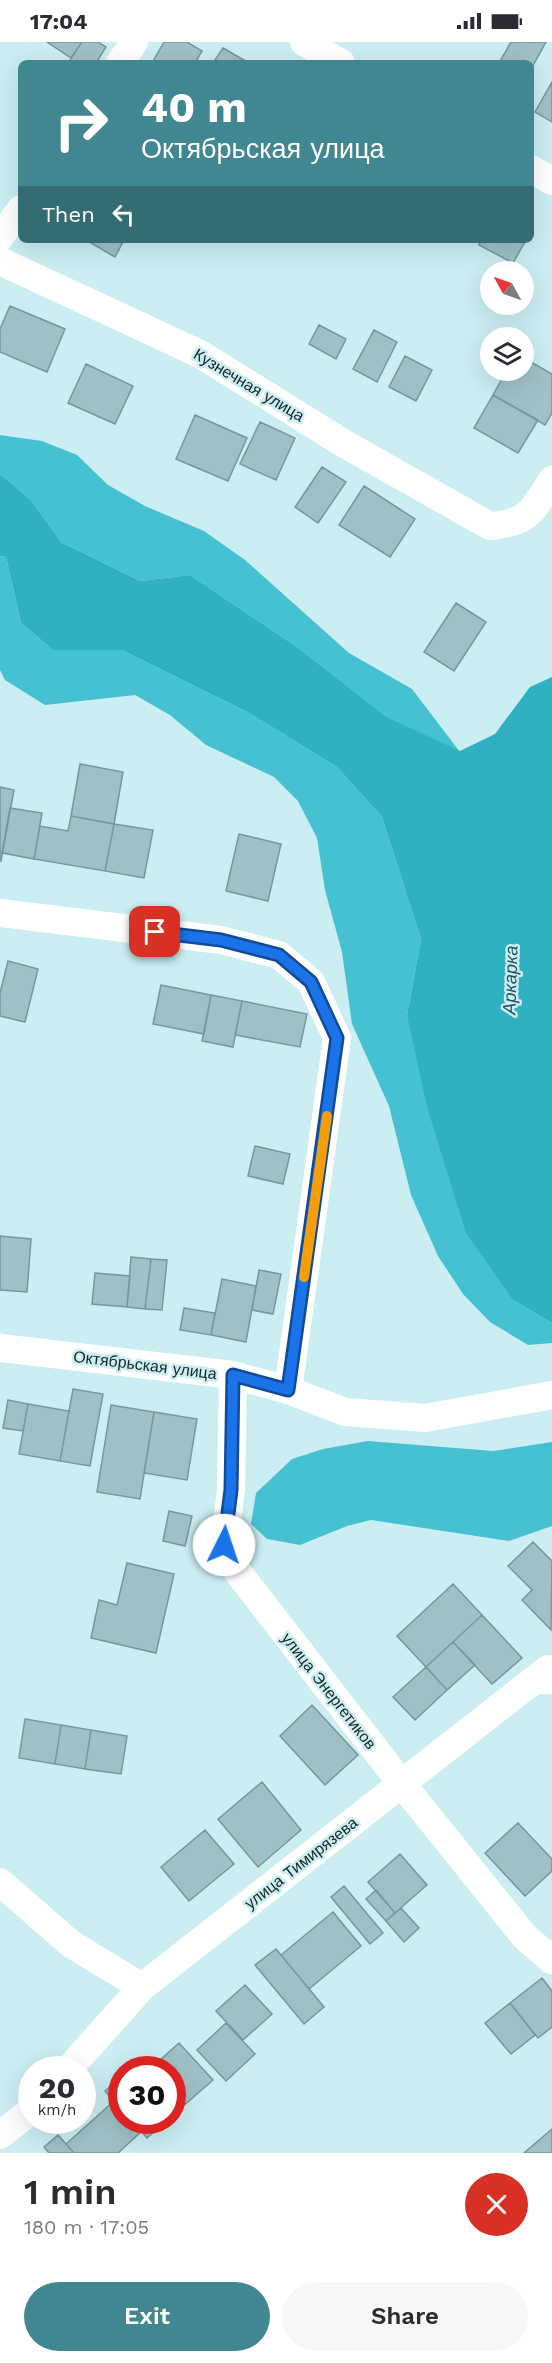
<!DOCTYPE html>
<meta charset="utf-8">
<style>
body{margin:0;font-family:"Work Sans",sans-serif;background:#f7f7f7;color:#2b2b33;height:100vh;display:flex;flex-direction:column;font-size:22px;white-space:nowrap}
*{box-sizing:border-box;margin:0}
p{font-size:20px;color:#7c7c81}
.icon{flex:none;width:33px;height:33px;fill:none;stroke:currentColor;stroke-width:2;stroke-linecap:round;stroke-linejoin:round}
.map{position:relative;height:2111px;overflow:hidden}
.sheet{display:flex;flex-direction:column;background:#fff;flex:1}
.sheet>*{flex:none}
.guide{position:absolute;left:18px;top:18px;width:516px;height:183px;border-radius:9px;box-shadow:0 6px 24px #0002;background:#418791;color:#fff;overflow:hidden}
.needle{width:39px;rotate:310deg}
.controls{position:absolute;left:480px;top:219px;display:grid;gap:12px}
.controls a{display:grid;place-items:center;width:54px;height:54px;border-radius:50%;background:#fff;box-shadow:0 6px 24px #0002;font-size:30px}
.speed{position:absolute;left:18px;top:2014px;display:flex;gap:12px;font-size:30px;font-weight:700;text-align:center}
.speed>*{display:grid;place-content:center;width:78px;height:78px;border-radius:50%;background:#fff;box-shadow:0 6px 24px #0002;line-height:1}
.speed small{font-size:15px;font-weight:400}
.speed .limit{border:9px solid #d22;background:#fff;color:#111}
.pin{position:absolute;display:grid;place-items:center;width:51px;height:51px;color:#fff;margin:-26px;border-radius:12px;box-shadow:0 3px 9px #0006}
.me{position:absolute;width:66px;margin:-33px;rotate:4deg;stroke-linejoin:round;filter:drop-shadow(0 0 4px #0008)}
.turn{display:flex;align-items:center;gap:21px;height:126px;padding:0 24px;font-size:27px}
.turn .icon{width:78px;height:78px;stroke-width:2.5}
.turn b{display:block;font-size:42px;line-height:51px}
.then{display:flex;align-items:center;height:57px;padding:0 24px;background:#0003;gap:12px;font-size:22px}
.round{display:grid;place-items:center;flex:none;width:63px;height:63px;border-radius:32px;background:#f7f7f7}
.headline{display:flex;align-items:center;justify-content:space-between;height:102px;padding:0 24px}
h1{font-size:36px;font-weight:600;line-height:45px}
.button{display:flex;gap:12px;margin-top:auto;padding:12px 24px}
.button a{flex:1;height:69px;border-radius:36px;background:#418791;color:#fff;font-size:24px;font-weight:600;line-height:69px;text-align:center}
.button a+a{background:#f7f7f7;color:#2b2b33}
.status{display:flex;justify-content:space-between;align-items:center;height:42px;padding:0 30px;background:#fff;direction:ltr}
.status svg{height:16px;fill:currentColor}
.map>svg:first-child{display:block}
.forest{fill:#46c1d1}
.water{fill:#30b1c1}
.building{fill:#9fc1c6;stroke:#76979c;stroke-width:1.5}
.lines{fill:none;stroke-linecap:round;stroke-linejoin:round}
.lane{stroke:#fff;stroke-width:15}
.street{stroke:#fff;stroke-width:28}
.route-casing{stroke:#114b97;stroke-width:15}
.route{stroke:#1a73e8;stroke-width:10}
.slow{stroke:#f59e0b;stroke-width:10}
.labels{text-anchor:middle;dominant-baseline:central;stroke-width:5;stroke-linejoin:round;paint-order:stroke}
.street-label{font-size:16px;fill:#192628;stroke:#cbeef3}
.water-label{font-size:18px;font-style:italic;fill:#22555c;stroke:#cbeef3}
</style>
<div class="status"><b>17:04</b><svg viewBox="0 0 49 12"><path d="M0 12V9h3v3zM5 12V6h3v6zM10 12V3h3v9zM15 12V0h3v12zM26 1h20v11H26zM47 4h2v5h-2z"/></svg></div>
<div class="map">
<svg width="552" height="2111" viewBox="0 0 552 2111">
<rect width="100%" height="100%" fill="#cbeef3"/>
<path class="forest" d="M0,393L42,399L77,413L108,443L145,464L204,489L245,518L349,611L412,647L460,710L387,675L297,605L190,533L140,539L61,500L31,458L0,432Z
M0,514L6,515L21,581L53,608H122L249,671L337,725L382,775L421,897L407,973L513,1258L552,1281V1301L528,1303L490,1280L463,1252L438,1214L411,1153L389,1064L352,982L342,910L325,848L317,796L298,759L274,735L206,703L170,673L135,653L45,663L5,638L0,628Z
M368,1399L493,1409L552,1400V1484L509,1499L371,1478L347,1484L300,1503L267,1497L251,1482L256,1451L292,1417L323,1407Z"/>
<path class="water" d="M0,432L31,458L61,500L140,539L190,533L297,605L387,675L460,709L495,692L530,645L552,635V1281L513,1258L466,1191L427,1065L407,973L421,897L382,775L337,725L249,671L122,608H53L21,581L6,515L0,514Z"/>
<path class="building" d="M47,0H82L71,16Z
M82,0H98L106,5L96,21H68Z
M164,0H187L202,9L195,21H152Z
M511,0H546L531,27V21H499Z
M223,6L244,18L242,21H213Z
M552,40V80L535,70Z
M86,198H124L115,215Z
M481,198H526L513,221L479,203Z
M10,264L65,287L47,330L0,310V287Z
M319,283L346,297L336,317L309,302Z
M374,288L397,300L377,340L353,327Z
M405,314L432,328L416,359L389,345Z
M524,316L552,332V371L545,383L493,353L507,328H524Z
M86,322L133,344L115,382L68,361Z
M493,353L538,378L518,411L474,386Z
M195,373L247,396L228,439L176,417Z
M260,380L295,396L276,438L240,422Z
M322,425L346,440L318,481L295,465Z
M364,444L415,477L390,515L339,483Z
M456,561L486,580L454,629L424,610Z
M80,722L123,730L114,782L71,774Z
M0,745L14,748L1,819H0Z
M10,766L42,771L34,817L2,811Z
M71,774L114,782L105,829L34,817L40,784L68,789Z
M114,782L153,788L144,836L105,829Z
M239,792L281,802L268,859L226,849Z
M8,919L38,927L25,980L0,974V951Z
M161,943L211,953L204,992L153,982Z
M211,953L242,959L233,1005L202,999Z
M242,959L307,972L300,1005L235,993Z
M255,1104L290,1112L283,1142L248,1134Z
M0,1194L31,1197L27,1250L0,1248Z
M131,1215L151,1217L145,1267L127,1265Z
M151,1217L167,1218L162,1268L145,1267Z
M259,1228L281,1232L273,1272L252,1268Z
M95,1231L130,1234L127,1265L92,1262Z
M222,1237L256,1244L246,1300L211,1293Z
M184,1266L215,1271L211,1293L180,1288Z
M73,1347L103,1352L90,1424L60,1419Z
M8,1358L28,1362L23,1389L3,1386Z
M28,1362L69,1369L60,1419L19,1412Z
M111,1363L154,1370L140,1457L97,1450Z
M154,1370L197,1377L187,1438L144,1431Z
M169,1469L192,1474L185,1504L163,1499Z
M533,1500L552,1519L551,1588L522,1558L532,1548L508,1524Z
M127,1521L174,1532L156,1611L91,1596L99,1558L117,1563Z
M453,1542L482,1573L426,1625L397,1594Z
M482,1573L522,1616L492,1642L453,1600Z
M453,1600L475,1623L447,1648L426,1625Z
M426,1625L447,1648L415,1678L393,1655Z
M312,1663L358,1713L325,1743L280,1694Z
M25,1677L61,1683L55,1722L19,1716Z
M61,1683L91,1688L85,1727L55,1722Z
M91,1688L127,1694L121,1732L85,1727Z
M262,1740L301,1788L258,1825L218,1777Z
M518,1781L552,1817V1829L525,1854L485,1811Z
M205,1788L234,1822L189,1859L161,1825Z
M400,1812L427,1843L395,1871L368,1840Z
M344,1844L383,1891L370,1902L331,1855Z
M376,1848L395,1871L386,1879L366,1857Z
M401,1866L419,1886L404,1900L386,1879Z
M333,1870L361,1904L309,1947L281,1913Z
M276,1907L324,1965L304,1982L255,1923Z
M542,1936L552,1949V1985L538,1996L510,1961Z
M245,1943L272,1972L243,1998L216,1969Z
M510,1961L535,1993L511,2012L485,1981Z
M226,1981L255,2012L226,2039L197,2008Z
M179,2001L213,2038L173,2073L172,2028H149Z
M122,2034V2067L105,2049Z
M114,2059L122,2067V2079H132L142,2089L118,2111H74L66,2102Z
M132,2079H166L147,2096Z
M552,2087V2111H524Z
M58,2093L74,2111H49L44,2105Z"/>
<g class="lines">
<path class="lane" d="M528,1643L552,1645"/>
<path class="street" d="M304,0L341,21
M120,21L134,0
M531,127L552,139
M0,195L21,167
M0,219L200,312L343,401L490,484C528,481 533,469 552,438
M0,871L221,898L279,913L311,940L337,996L288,1348
M0,1306L233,1333L288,1348L345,1370L425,1376L552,1353
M233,1333L231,1448L224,1503L237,1529L402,1742L525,1895L552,1918
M0,1840L71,1902L142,1945
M68,2028L142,1945L548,1627
M0,2093L32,2068"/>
</g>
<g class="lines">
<defs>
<path id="route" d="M155,890L221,898L279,913L311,940L337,996L288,1348L233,1333L231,1448L224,1503"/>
</defs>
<use href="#route" class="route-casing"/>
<use href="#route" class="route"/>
<path class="slow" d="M304,1235L327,1074"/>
</g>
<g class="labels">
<g class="street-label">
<text transform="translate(249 343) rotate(31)">Кузнечная улица</text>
<text transform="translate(145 1323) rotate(7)">Октябрьская улица</text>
<text transform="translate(329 1649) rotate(52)">улица Энергетиков</text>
<text transform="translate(301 1821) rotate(-38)">улица Тимирязева</text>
</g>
<g class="water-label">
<text transform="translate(510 938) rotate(-88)">Аркарка</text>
</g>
</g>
</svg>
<div class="controls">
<a><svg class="needle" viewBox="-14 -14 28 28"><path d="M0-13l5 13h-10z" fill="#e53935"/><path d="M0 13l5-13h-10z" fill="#7c7c81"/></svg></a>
<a><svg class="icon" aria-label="layers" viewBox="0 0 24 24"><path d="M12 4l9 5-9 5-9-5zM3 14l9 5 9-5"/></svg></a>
</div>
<div class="speed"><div>20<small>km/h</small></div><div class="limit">30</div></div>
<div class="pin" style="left:155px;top:890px;background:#d93025"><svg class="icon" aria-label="arrive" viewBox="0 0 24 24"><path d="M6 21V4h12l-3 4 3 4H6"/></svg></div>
<svg class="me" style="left:224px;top:1503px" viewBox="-20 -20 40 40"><circle r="19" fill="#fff"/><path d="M0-13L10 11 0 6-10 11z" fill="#1a73e8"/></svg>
<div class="guide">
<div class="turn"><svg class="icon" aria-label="right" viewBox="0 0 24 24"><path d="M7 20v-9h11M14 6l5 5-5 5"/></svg><div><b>40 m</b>Октябрьская улица</div></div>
<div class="then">Then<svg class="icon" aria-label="left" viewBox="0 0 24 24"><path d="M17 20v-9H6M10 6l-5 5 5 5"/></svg></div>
</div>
</div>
<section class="sheet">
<div class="headline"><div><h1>1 min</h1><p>180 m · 17:05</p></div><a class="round" style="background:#d93025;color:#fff"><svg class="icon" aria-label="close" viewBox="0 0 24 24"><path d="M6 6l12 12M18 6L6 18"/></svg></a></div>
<div class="button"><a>Exit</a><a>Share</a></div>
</section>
